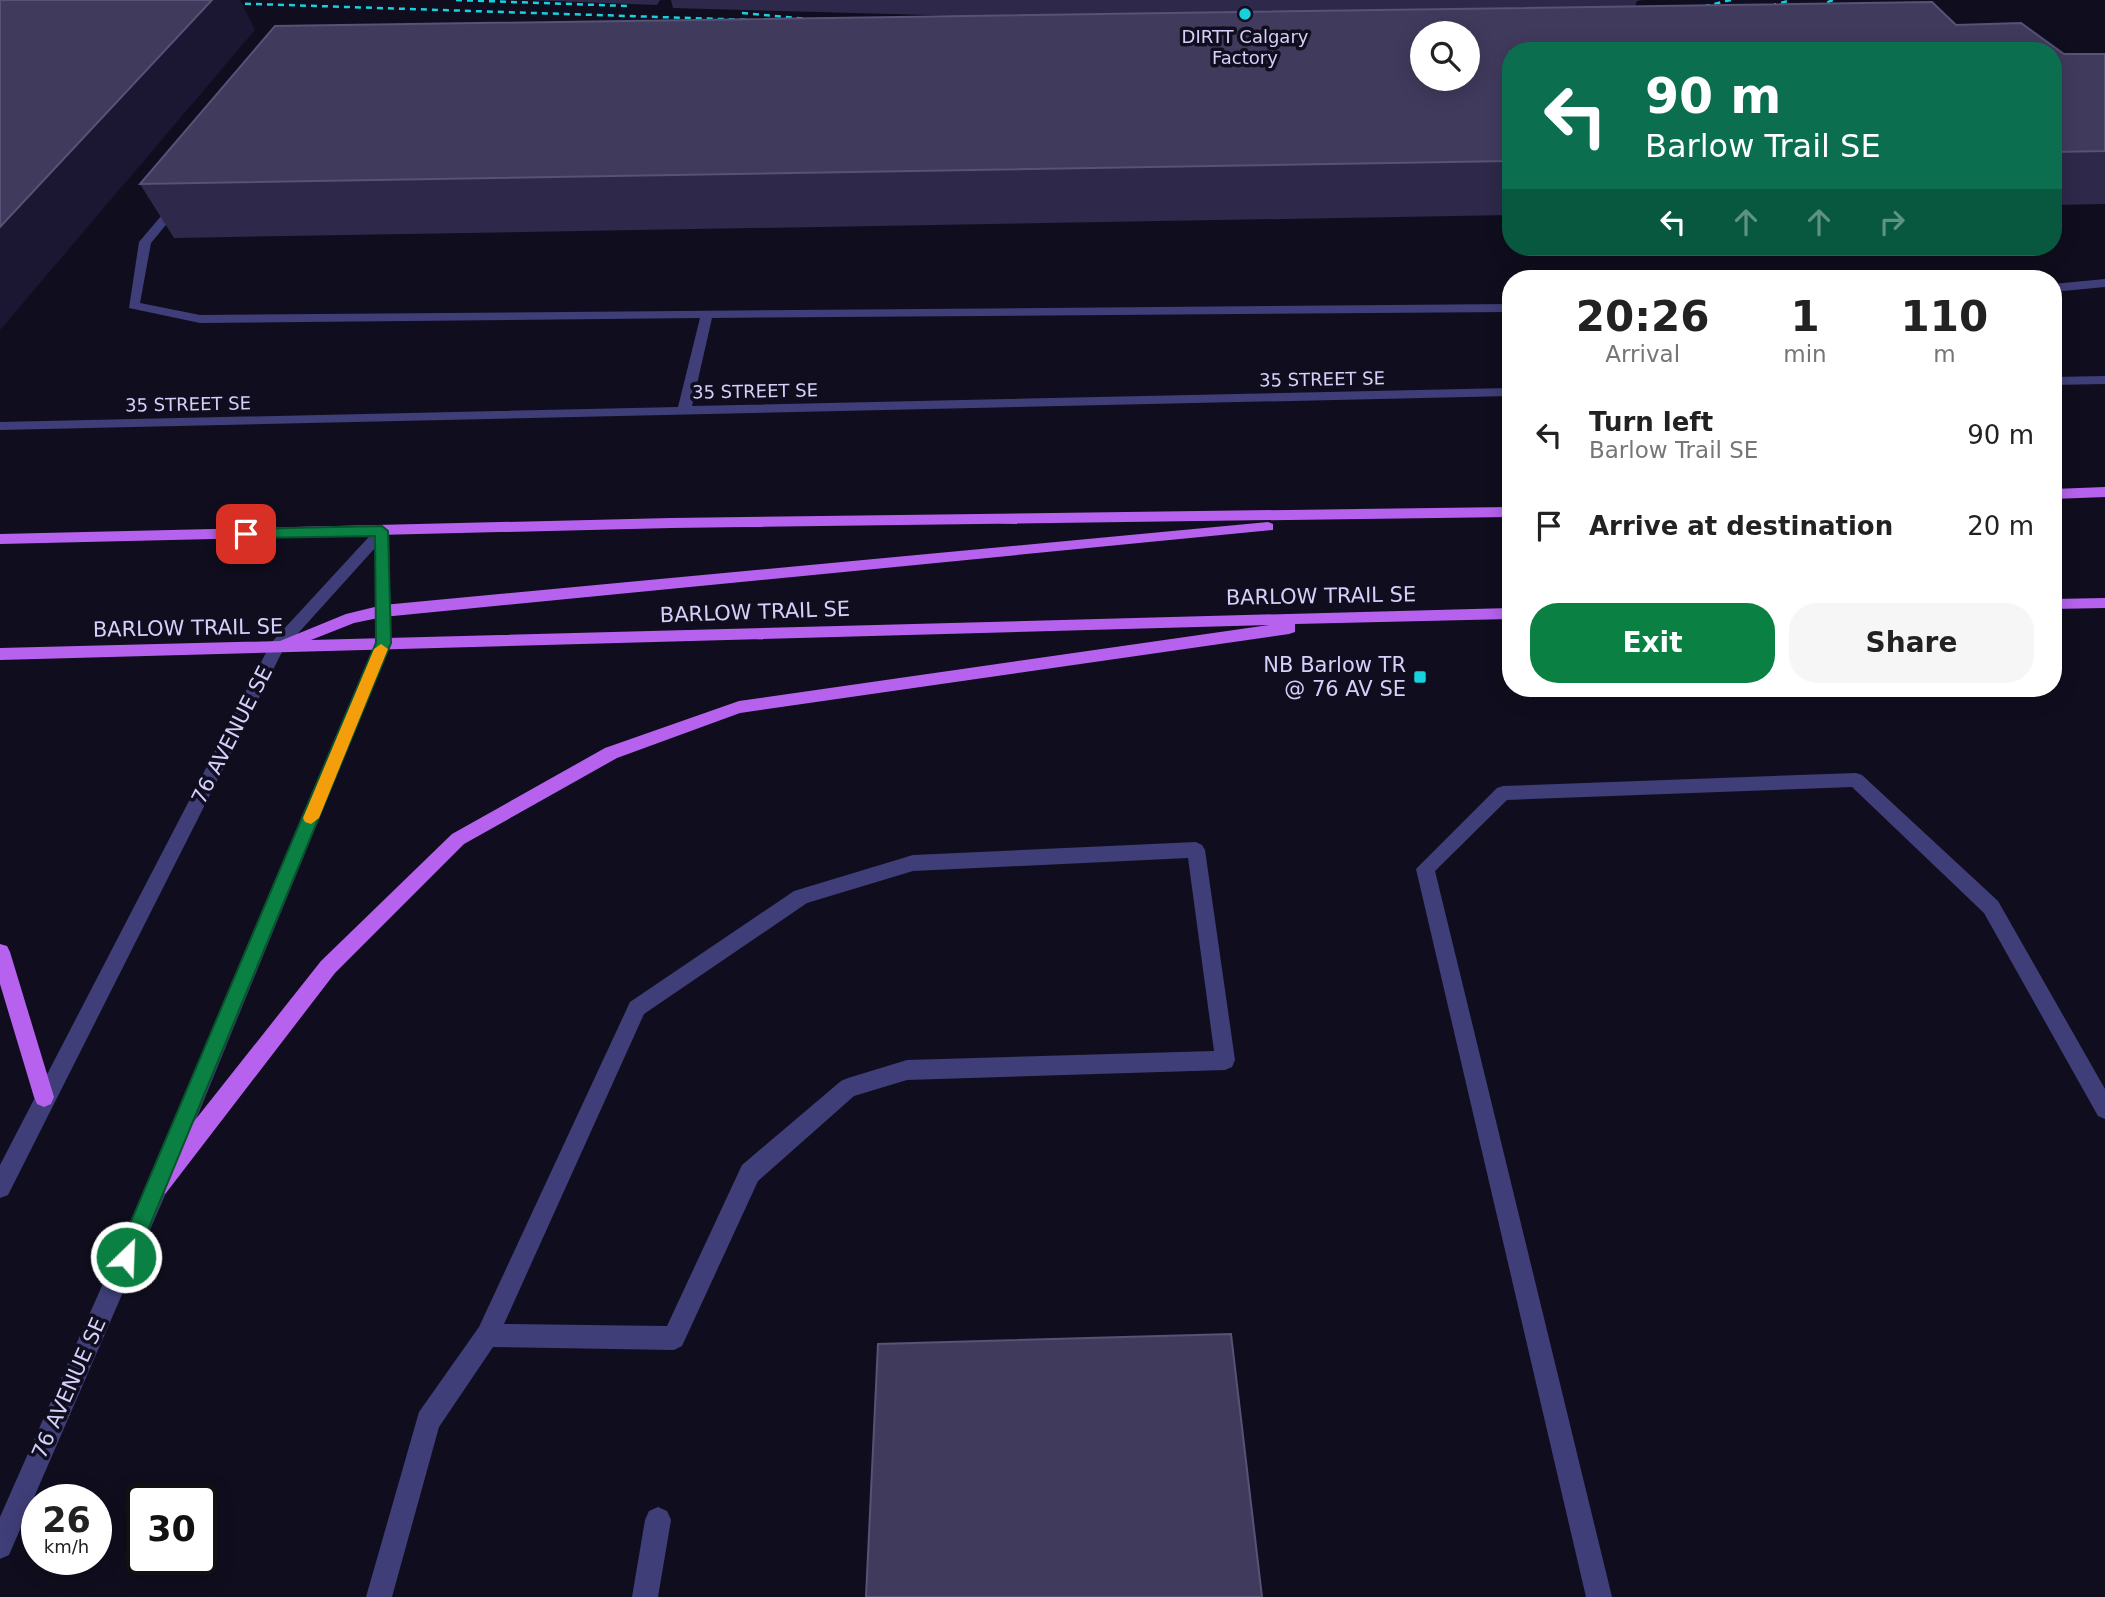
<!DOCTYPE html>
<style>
body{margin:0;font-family:"DejaVu Sans",sans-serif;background:#f6f6f6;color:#222;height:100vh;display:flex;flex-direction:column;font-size:26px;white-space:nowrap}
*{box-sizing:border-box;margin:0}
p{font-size:23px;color:#767676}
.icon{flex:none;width:38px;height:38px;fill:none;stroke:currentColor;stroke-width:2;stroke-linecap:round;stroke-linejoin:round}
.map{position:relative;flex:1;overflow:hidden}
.sheet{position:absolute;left:1502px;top:270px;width:560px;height:427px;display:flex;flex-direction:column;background:#fff;border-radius:28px;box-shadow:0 4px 18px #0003}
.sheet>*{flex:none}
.top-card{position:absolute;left:1502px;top:42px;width:560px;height:214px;border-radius:28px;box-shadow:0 4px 18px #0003;background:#0b6e4f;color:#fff;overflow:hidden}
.tools{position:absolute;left:1410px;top:21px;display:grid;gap:14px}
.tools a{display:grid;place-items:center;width:70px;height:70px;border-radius:50%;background:#fff;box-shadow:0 4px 18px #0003;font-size:35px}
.speed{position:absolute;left:21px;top:1484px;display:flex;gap:14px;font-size:35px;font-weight:700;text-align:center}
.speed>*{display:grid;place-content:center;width:91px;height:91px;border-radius:50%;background:#fff;box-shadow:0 4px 18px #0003;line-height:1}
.speed small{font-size:18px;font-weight:400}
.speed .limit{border:4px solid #111;border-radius:10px;background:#fff;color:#111}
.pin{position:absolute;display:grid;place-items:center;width:60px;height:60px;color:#fff;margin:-30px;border-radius:14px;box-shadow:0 4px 10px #0006}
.me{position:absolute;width:77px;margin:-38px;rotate:24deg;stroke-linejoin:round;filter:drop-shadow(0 0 5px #0008)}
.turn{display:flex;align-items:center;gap:24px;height:147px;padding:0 28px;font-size:32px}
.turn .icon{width:91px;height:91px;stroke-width:2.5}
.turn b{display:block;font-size:49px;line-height:60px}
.lanes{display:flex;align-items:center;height:66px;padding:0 28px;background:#0003;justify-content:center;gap:35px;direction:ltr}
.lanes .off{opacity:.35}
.eta{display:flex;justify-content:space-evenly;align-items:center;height:119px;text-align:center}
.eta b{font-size:42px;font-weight:700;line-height:49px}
.cta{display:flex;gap:14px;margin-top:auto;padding:14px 28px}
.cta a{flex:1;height:80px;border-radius:28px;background:#0b8043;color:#fff;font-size:28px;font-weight:700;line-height:80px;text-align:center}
.cta a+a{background:#f6f6f6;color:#222}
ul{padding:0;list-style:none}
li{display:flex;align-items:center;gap:21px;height:91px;padding:0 28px}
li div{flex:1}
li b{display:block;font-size:26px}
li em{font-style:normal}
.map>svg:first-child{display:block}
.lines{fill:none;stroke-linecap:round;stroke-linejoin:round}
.minor{fill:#3f3e78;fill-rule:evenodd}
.major{fill:#b762ef;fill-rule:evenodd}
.rail{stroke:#17d1df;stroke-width:2.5;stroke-dasharray:6 5;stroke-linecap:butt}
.wall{fill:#2e294a;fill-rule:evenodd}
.shaded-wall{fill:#1b1631}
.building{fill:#403b5d;stroke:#575276;stroke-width:2;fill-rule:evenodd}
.route{fill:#0b8043;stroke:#07532c;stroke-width:2}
.slow{fill:#f59e0b}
.poi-dot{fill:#17d1df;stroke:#100e1e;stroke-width:2.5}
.labels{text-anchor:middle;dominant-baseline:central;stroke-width:7;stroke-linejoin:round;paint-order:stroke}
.far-poi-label{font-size:18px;fill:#d4d0fa;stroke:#100e1e}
.far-street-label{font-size:18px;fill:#d4d0fa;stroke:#100e1e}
.street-label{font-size:21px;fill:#d4d0fa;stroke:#100e1e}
.poi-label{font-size:21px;fill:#d4d0fa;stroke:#100e1e;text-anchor:end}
</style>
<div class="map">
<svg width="2105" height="1597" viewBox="0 0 2105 1597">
<rect width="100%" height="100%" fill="#100e1e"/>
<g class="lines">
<path class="minor" d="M177,201L183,204L151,243L140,303L200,315L1510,304V312L712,318L692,406L1510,388V396L0,430V422L678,407L700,318L200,323L129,308L139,242L173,202Z
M2105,279V287L2053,292V284Z
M2105,376V384L2053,385V377Z
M382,526L389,531L391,643L166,1193L9,1555L0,1559V1517L150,1177L375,643V548L283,650L8,1195L0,1198V1165L271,643L377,528Z
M1856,773L1862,775L1998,901L2105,1089V1119L2098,1116L1984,913L1852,787L1507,800L1435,871L1612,1597H1586L1416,869L1497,788L1503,786Z
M1196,842L1202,845L1205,850L1235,1060L1232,1067L1225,1070L907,1080L854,1096L758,1181L682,1346L674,1350L493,1347L439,1427L392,1597H366L419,1412L479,1327L630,1002L794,891L913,855ZM1188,858L1214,1051L907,1060L848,1078L841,1081L742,1165L667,1326L504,1324L644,1014L807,903L913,871Z
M658,1507L667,1511L671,1520L658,1597H632L645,1520L649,1511Z"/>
<path class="major" d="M2105,487V497L2053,499V489Z
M1510,507V517L671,528L0,544V534L671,518Z
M1268,522L1273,524V530L383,617L354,623L311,640L1510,608V619L1295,624V632L1289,634L740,713L617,758L464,844L335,973L166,1193L158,1196L150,1193L147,1185L150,1177L321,961L452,834L605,748L739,701L1269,625L0,660V648L280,641L346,614L383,605Z
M2105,598V608L2053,609V599Z
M0,944L7,946L10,952L54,1097L51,1104L44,1107L37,1104L34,1097L0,984Z"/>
<path class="rail" d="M456,0L627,6
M223,3L752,20
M1693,9L1731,0
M1760,9L1791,0
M1807,11L1833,0
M742,13L819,20"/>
</g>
<path class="wall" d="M527,0H660L657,5Z
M671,0H1643L1637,1L1635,6L1932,2L1956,25L2021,23L2064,54H2105V204L2053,205V51H1510V215L174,238L140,184L275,26L966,16L673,8ZM1423,33H1468V79H1423Z"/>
<path class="shaded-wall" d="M212,0H240L255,30L0,330V227Z"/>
<path class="building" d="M0,0H212L0,227Z
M1932,2L1956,25L2021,23L2064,54H2105V151L2053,152V51H1510V161L140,184L275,26ZM1423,33H1468V79H1423Z
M1231,1334L1262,1597H866L878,1344Z"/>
<path class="route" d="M382,526L388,531L391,643L134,1264L126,1267L119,1264L116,1257L376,643L375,536L246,538L240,534L246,529Z"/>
<path class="slow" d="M381,644L388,649L319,818L311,824L305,822L303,818L374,649Z"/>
<g class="poi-dot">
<circle cx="1245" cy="14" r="7"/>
<rect x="1413" y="670" width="14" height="14" rx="3.5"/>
</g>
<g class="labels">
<g class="far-poi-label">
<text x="1245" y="36">DIRTT Calgary<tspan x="1245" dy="21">Factory</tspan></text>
</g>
<g class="far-street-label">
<text transform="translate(1322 379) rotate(-1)">35 STREET SE</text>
<text transform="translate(755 391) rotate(-1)">35 STREET SE</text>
<text transform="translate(188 404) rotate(-1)">35 STREET SE</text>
</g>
<g class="street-label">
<text transform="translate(1321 596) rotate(-1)">BARLOW TRAIL SE</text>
<text transform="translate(755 612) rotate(-2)">BARLOW TRAIL SE</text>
<text transform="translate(188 628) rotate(-1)">BARLOW TRAIL SE</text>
<text transform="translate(232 735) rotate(-63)">76 AVENUE SE</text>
<text transform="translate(69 1388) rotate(-66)">76 AVENUE SE</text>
</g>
<g class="poi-label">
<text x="1406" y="665">NB Barlow TR<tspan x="1406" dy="24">@ 76 AV SE</tspan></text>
</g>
</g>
</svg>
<div class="tools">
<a><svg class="icon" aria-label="search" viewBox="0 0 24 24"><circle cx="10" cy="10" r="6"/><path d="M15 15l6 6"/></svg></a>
</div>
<div class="speed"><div>26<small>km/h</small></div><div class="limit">30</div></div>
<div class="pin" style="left:246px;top:534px;background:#d93025"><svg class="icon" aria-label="arrive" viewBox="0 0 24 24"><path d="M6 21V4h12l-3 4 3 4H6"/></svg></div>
<svg class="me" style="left:126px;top:1257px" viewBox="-20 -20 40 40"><circle r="17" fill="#0b8043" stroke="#fff" stroke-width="3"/><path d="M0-11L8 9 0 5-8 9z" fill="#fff"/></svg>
<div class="top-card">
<div class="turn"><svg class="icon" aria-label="left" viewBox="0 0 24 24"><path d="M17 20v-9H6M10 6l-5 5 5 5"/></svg><div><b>90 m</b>Barlow Trail SE</div></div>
<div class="lanes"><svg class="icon" aria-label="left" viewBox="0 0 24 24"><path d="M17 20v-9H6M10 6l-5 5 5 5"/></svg><svg class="icon off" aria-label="ahead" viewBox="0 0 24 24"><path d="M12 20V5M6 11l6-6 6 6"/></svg><svg class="icon off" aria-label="ahead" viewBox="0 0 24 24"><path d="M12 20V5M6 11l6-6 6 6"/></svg><svg class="icon off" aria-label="right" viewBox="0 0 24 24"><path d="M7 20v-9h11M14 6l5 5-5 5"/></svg></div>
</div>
<section class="sheet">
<div class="eta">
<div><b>20:26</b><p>Arrival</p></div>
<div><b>1</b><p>min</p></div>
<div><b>110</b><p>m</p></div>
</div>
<ul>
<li><svg class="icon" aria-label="left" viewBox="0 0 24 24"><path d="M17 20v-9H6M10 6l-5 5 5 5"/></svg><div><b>Turn left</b><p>Barlow Trail SE</p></div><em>90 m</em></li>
<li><svg class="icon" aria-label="arrive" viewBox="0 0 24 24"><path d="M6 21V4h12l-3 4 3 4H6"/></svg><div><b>Arrive at destination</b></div><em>20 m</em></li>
</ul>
<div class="cta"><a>Exit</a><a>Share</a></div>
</section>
</div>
